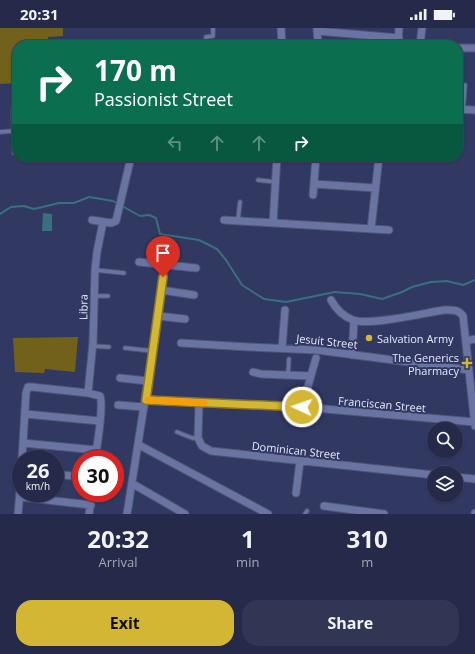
<!DOCTYPE html>
<style>
body{margin:0;font-family:"Open Sans",sans-serif;background:#313654;color:#f1f3f6;height:100vh;display:flex;flex-direction:column;font-size:15px;white-space:nowrap}
*{box-sizing:border-box;margin:0}
p{font-size:13px;color:#a3a7b5}
.icon{flex:none;width:22px;height:22px;fill:none;stroke:currentColor;stroke-width:2;stroke-linecap:round;stroke-linejoin:round}
.map{position:relative;height:486px;overflow:hidden}
.sheet{display:flex;flex-direction:column;background:#252a4a;flex:1}
.sheet>*{flex:none}
.banner{position:absolute;left:12px;top:12px;width:451px;height:122px;border-radius:16px;box-shadow:0 1px 3px #0004,0 0 0 1px #424662;background:#0b6e4f;color:#fff;overflow:hidden}
.tools{position:absolute;left:427px;top:394px;display:grid;gap:8px}
.tools a{display:grid;place-items:center;width:36px;height:36px;border-radius:50%;background:#252a4a;box-shadow:0 1px 3px #0004,0 0 0 1px #424662;font-size:20px}
.speed{position:absolute;left:12px;top:422px;display:flex;gap:8px;font-size:20px;font-weight:700;text-align:center}
.speed>*{display:grid;place-content:center;width:52px;height:52px;border-radius:50%;background:#252a4a;box-shadow:0 1px 3px #0004,0 0 0 1px #424662;line-height:1}
.speed small{font-size:10px;font-weight:400}
.speed .limit{border:6px solid #d22;background:#fff;color:#111}
.pin{position:absolute;display:grid;place-items:center;width:34px;height:34px;color:#fff;margin:-41px -17px;border-radius:50% 50% 50% 0;rotate:-45deg;box-shadow:0 0 4px #0007}
.pin .icon{rotate:45deg}
.me{position:absolute;width:44px;margin:-22px;rotate:273deg;stroke-linejoin:round;filter:drop-shadow(0 0 3px #0008)}
.turn{display:flex;align-items:center;gap:14px;height:84px;padding:0 16px;font-size:18px}
.turn .icon{width:52px;height:52px;stroke-width:2.5}
.turn b{display:block;font-size:28px;line-height:34px}
.lanes{display:flex;align-items:center;height:38px;padding:0 16px;background:#0003;justify-content:center;gap:20px;direction:ltr}
.lanes .off{opacity:.35}
.eta{display:flex;justify-content:space-evenly;align-items:center;height:68px;text-align:center}
.eta b{font-size:24px;font-weight:700;line-height:28px}
.cta{display:flex;gap:8px;margin-top:auto;padding:8px 16px}
.cta a{flex:1;height:46px;border-radius:16px;background:#d4b635;color:#111;font-size:16px;font-weight:700;line-height:46px;text-align:center}
.cta a+a{background:#313654;color:#f1f3f6}
.status{display:flex;justify-content:space-between;align-items:center;height:28px;padding:0 20px;background:#252a4a;direction:ltr}
.status svg{height:11px;fill:currentColor}
.map>svg:first-child{display:block}
.green{fill:#72611a}
.water{fill:#38717e}
.lines{fill:none;stroke-linecap:round;stroke-linejoin:round}
.stream{stroke:#38717e;stroke-width:2}
.service-casing{stroke:#4f5375;stroke-width:5.5}
.minor-casing{stroke:#4f5375;stroke-width:9}
.service{stroke:#6a74a3;stroke-width:3.5}
.minor{stroke:#6a74a3;stroke-width:7}
.route-casing{stroke:#8a7622;stroke-width:10}
.route{stroke:#d4b635;stroke-width:7}
.slow{stroke:#f59e0b;stroke-width:7}
.poi-dot{fill:#d4b635;stroke:#313862;stroke-width:1.5}
.labels{text-anchor:middle;dominant-baseline:central;stroke-width:4;stroke-linejoin:round;paint-order:stroke}
.street-label{font-size:11px;fill:#e6eafa;stroke:#313862}
.poi-label{font-size:11px;fill:#e6eafa;stroke:#313862;text-anchor:start}
</style>
<div class="status"><b>20:31</b><svg viewBox="0 0 49 12"><path d="M0 12V9h3v3zM5 12V6h3v6zM10 12V3h3v9zM15 12V0h3v12zM26 1h20v11H26zM47 4h2v5h-2z"/></svg></div>
<div class="map">
<svg width="475" height="486" viewBox="0 0 475 486">
<rect width="100%" height="100%" fill="#313862"/>
<path class="green" d="M0,0H63V8L48,9V17H17V55L0,56Z
M78,309L75,344L45,341L44,345L15,344L13,310Z"/>
<path class="water" d="M43,185L52,186V203H42Z"/>
<g class="lines">
<path class="stream" d="M0,186L11,179L24,178L34,181L59,175H74L89,169L113,173L140,188L149,187L156,190L160,206L199,212L217,221L226,232L242,257L264,271L286,274L335,264L360,266L382,271L402,264L412,259L431,254L447,253L463,257L475,252"/>
<defs>
<path id="service" d="M206,17V9L213,8V0
M13,81L14,125
M463,81L465,57
M0,104L13,103
M258,152L276,154
M238,192L240,174
M95,242L124,245
M95,268H108
M92,318L109,319
M125,320L153,323
M288,347L289,331
M177,404L192,410H198
M305,486L307,483"/>
<path id="minor" d="M281,0L282,17
M317,0L318,17
M317,3L399,10
M398,17L399,0
M420,17L422,0
M458,20H475
M458,81L475,82
M314,156L375,160
M313,167L316,129
M92,192L111,195L116,193L131,129
M224,192L389,202
M273,195L277,129
M371,201L379,129
M139,234L196,240
M161,262L194,267
M331,272C336,281 342,288 353,292C369,298 425,285 444,282C452,282 458,281 463,288L475,398
M158,288L185,291
M466,313L475,311
M181,315L248,319L317,322L469,342
M282,320L285,282
M352,327L354,293
M253,344L261,346L311,348
M120,350L148,353
M88,365L93,314L95,242L97,224L103,194
M145,372L302,379L474,394
M199,375L198,410L202,418L211,423L434,447
M118,377L144,379
M302,379L316,330
M25,386L100,393
M23,415L96,422
M139,417L268,486
M22,431L26,365L28,359H32L88,365L100,368C104,378 97,418 95,431
M55,446L81,449
M456,449L475,451
M133,456L185,486
M296,465L300,433
M20,469L91,477
M324,478L384,486
M18,486L21,452
M89,486L92,465
M127,486L154,314L165,236
M475,486V485"/>
</defs>
<use href="#service" class="service-casing"/>
<use href="#minor" class="minor-casing"/>
<use href="#service" class="service"/>
<use href="#minor" class="minor"/>
</g>
<g class="lines">
<defs>
<path id="route" d="M163,249L146,372L302,379"/>
</defs>
<use href="#route" class="route-casing"/>
<use href="#route" class="route"/>
<path class="slow" d="M148,372L204,375"/>
</g>
<g class="poi-dot">
<circle cx="369" cy="310" r="4"/>
<path d="M465 329h4v4h4v4h-4v4h-4v-4h-4v-4h4z"/>
</g>
<g class="labels">
<g class="street-label">
<text transform="translate(83 279) rotate(-89)">Libra</text>
<text transform="translate(327 313) rotate(6)">Jesuit Street</text>
<text transform="translate(382 376) rotate(5)">Franciscan Street</text>
<text transform="translate(296 422) rotate(6)">Dominican Street</text>
</g>
<g class="poi-label">
<text x="377" y="310">Salvation Army</text>
<text x="459" y="329" text-anchor="end">The Generics<tspan x="459" dy="13">Pharmacy</tspan></text>
</g>
</g>
</svg>
<div class="tools">
<a><svg class="icon" aria-label="search" viewBox="0 0 24 24"><circle cx="10" cy="10" r="6"/><path d="M15 15l6 6"/></svg></a>
<a><svg class="icon" aria-label="layers" viewBox="0 0 24 24"><path d="M12 4l9 5-9 5-9-5zM3 14l9 5 9-5"/></svg></a>
</div>
<div class="speed"><div>26<small>km/h</small></div><div class="limit">30</div></div>
<div class="pin" style="left:163px;top:249px;background:#d93025"><svg class="icon" aria-label="arrive" viewBox="0 0 24 24"><path d="M6 21V4h12l-3 4 3 4H6"/></svg></div>
<svg class="me" style="left:302px;top:379px" viewBox="-20 -20 40 40"><circle r="17" fill="#d4b635" stroke="#fff" stroke-width="3"/><path d="M0-11L8 9 0 5-8 9z" fill="#fff"/></svg>
<div class="banner">
<div class="turn"><svg class="icon" aria-label="right" viewBox="0 0 24 24"><path d="M7 20v-9h11M14 6l5 5-5 5"/></svg><div><b>170 m</b>Passionist Street</div></div>
<div class="lanes"><svg class="icon off" aria-label="left" viewBox="0 0 24 24"><path d="M17 20v-9H6M10 6l-5 5 5 5"/></svg><svg class="icon off" aria-label="ahead" viewBox="0 0 24 24"><path d="M12 20V5M6 11l6-6 6 6"/></svg><svg class="icon off" aria-label="ahead" viewBox="0 0 24 24"><path d="M12 20V5M6 11l6-6 6 6"/></svg><svg class="icon" aria-label="right" viewBox="0 0 24 24"><path d="M7 20v-9h11M14 6l5 5-5 5"/></svg></div>
</div>
</div>
<section class="sheet">
<div class="eta">
<div><b>20:32</b><p>Arrival</p></div>
<div><b>1</b><p>min</p></div>
<div><b>310</b><p>m</p></div>
</div>
<div class="cta"><a>Exit</a><a>Share</a></div>
</section>
